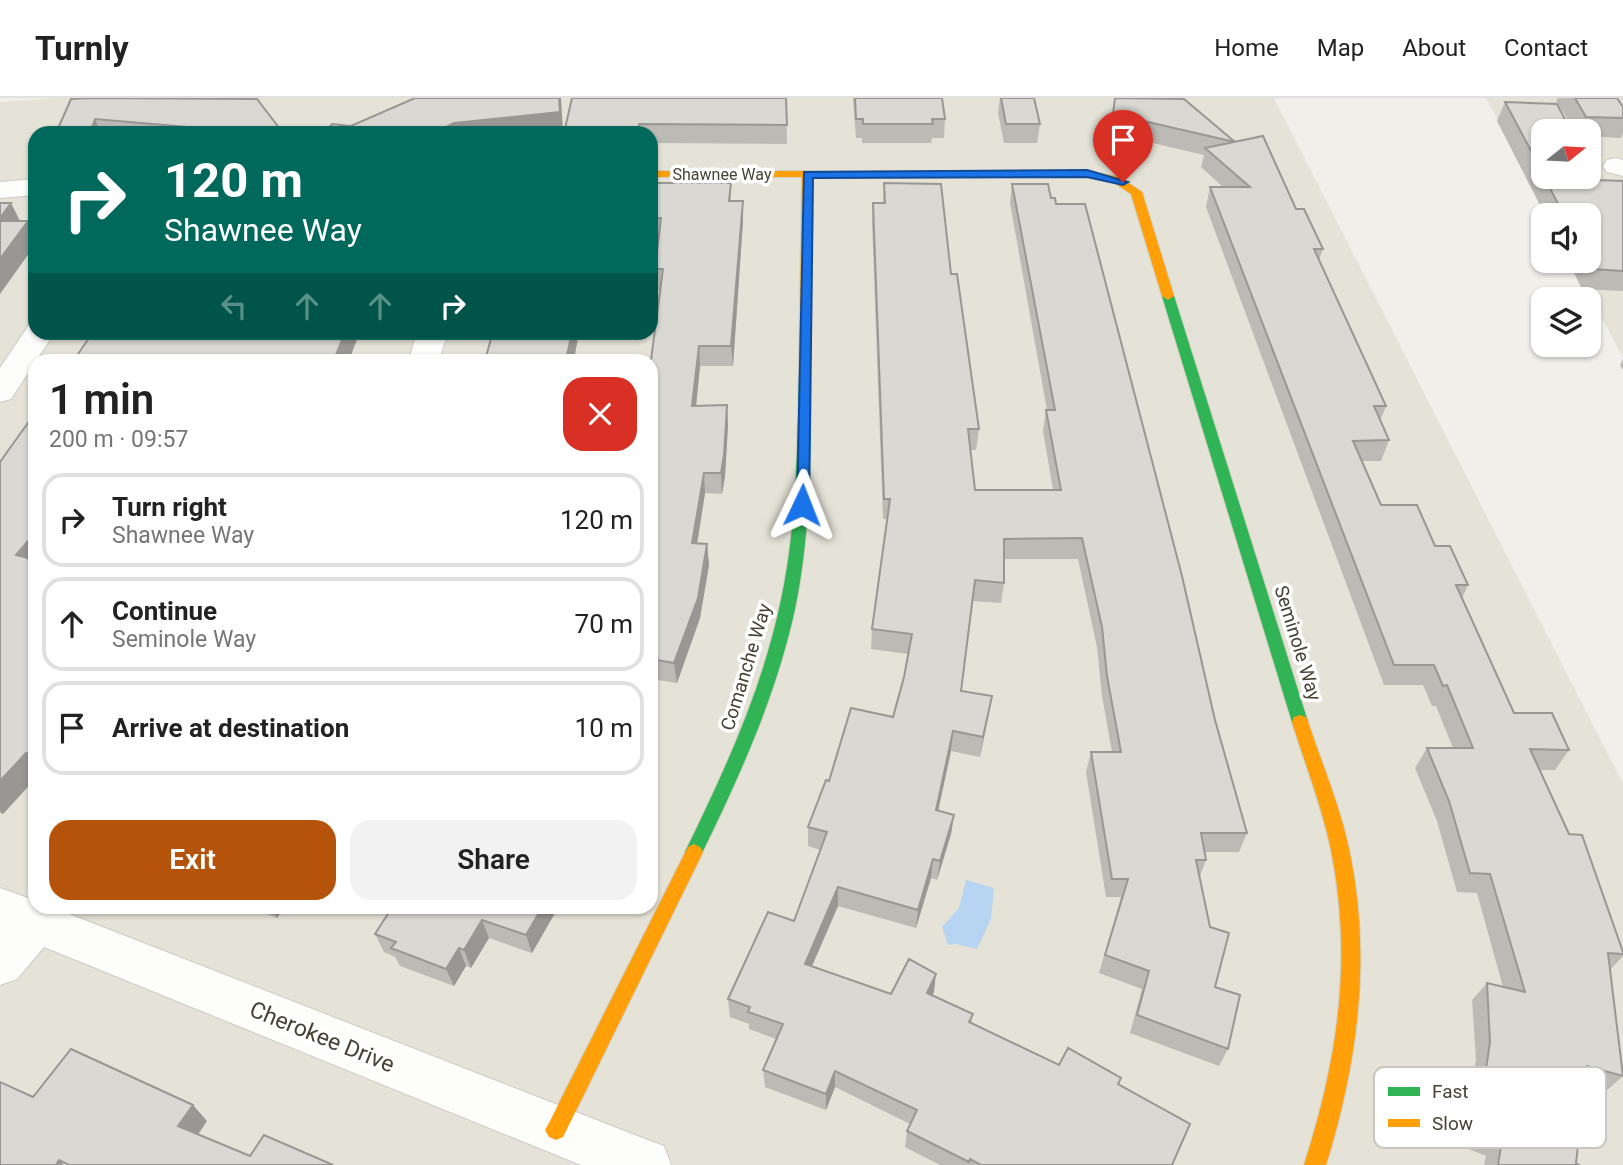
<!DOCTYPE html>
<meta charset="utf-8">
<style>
body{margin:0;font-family:Roboto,sans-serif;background:#f2f2f2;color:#222;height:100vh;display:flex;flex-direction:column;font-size:26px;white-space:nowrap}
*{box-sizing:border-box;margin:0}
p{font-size:23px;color:#767676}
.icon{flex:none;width:38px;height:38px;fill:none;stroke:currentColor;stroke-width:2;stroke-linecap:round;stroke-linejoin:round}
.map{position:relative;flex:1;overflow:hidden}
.drawer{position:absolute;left:28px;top:256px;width:630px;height:560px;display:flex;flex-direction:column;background:#fff;border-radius:21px;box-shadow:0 2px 5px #0004}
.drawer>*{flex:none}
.hud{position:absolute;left:28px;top:28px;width:630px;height:214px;border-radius:21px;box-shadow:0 2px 5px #0004;background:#00695c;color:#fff;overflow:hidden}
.needle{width:46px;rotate:72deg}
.controls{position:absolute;left:1531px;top:21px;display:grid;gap:14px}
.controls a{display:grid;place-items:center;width:70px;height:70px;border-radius:14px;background:#fff;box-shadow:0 2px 5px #0004;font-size:35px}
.pin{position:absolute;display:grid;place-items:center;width:60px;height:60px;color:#fff;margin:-72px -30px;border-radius:50% 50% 50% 0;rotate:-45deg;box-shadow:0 0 7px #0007}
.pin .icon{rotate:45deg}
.me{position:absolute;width:77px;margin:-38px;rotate:2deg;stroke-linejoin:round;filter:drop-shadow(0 0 5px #0008)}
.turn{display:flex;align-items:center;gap:24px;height:147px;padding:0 21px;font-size:32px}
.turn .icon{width:91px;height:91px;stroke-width:2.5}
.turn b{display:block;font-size:49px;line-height:60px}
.lanes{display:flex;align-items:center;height:66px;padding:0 21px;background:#0003;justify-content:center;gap:35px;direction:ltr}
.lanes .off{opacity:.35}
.round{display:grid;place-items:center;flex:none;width:74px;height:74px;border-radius:21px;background:#f2f2f2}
.overview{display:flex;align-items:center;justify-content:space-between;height:119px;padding:0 21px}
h1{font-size:42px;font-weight:600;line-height:52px}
.action{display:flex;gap:14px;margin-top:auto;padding:14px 21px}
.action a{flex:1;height:80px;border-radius:21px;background:#b45309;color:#fff;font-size:28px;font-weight:600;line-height:80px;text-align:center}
.action a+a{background:#f2f2f2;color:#222}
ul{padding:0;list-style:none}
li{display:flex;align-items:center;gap:21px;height:94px;margin:0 14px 10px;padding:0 7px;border:4px solid #e0e0e0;border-radius:21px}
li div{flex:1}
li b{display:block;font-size:26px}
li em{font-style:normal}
header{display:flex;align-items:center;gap:42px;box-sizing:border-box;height:98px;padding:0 35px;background:#fff;border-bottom:2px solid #e0e0e0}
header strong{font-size:33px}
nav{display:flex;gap:38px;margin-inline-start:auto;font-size:24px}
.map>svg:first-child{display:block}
.residential{fill:#e5e2d7;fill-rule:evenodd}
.water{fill:#b7d4f2}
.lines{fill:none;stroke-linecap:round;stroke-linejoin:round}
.street-casing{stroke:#cdcbc6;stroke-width:2}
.fast-casing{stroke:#d0cec0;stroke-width:2}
.slow-casing{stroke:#d0cec0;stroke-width:2}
.street{fill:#fdfdfc;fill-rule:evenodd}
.fast{fill:#30b455;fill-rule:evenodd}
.slow{fill:#ff9f0a;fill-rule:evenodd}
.wall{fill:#bbbab5}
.shaded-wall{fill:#999793}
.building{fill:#dad8d2;stroke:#999793;stroke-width:2}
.route{fill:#1a73e8;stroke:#114b97;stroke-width:2}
.labels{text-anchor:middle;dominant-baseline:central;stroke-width:7;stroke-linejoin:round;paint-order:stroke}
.far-street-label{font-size:16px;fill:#484235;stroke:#fff}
.street-label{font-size:19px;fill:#484235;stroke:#fff}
.near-street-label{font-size:23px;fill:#484235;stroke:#fff}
.key{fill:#fff;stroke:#c8c6c2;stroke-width:2}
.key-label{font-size:19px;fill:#484235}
</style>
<header>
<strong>Turnly</strong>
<nav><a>Home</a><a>Map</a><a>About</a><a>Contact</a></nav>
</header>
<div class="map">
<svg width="1623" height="1067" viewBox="0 0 1623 1067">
<rect width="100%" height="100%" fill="#f0efea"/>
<path class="residential" d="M56,0H1274L1623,686V1067H0V4ZM35,35H651V234H35ZM35,262H651V808H35Z
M1486,0H1623V260L1572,163H1589V117H1548ZM1544,33H1589V79H1544Z"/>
<path class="water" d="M966,782L994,790L991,821L977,851L956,846L948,847L942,829L959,810Z"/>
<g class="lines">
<defs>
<path id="street" d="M1616,60L1623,62V78L1607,74L1603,68L1607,62Z
M35,81V97L0,100V84Z
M35,226V234H55L11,301L0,304V270L29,227Z
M417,234H448L439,262H409Z
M0,790L28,800L35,793V808H73L69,816L645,1041L664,1048L671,1067H581L44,849L17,881L0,887Z"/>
<path id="fast" d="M1168,194L1174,198L1308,624L1306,629H1294L1292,624L1162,198Z
M805,269L811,273C811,353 811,433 795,511C776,598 739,680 700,759L694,762L688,759L685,754C723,676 760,597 779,511C797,433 797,353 799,273Z"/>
<path id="slow" d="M651,73H1087L1120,79L1142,94L1174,198L1168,202L1162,198L1131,96L1113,84L1087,79H812L811,273L805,277L799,273L802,79H651Z
M1300,617L1306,619L1308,624C1322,666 1340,708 1349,751C1372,859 1358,963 1326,1067H1304C1338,961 1353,862 1331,752C1322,708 1305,666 1292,624L1294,619Z
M694,746L700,749L703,754L563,1039L556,1042L549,1039L545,1032L549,1025L688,749Z"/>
</defs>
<use href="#street" class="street-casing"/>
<use href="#fast" class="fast-casing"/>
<use href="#slow" class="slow-casing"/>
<use href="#street" class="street"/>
<use href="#fast" class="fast"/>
<use href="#slow" class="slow"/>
</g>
<path class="wall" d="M786,0L787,46L651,45V35H564Z
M853,0H942L945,21L944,40H932L931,45H862V40H856Z
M1000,0H1034L1040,26L1037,45H1004L998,15Z
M1115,0H1180L1235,44L1296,111L1323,151L1319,162L1386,308L1380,323L1389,342L1381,363H1362L1381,407L1435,448L1468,487L1462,500L1514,615L1569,652L1555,672H1539L1623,854V858L1610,872L1623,978L1605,994L1585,989L1576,1065L1579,1067H1484L1486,1058L1461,1048L1476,961L1472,902L1487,885L1503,889L1477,795L1457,794L1437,723L1415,670L1427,650H1453L1436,608H1432L1423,587H1384L1206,109L1210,89H1223L1201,69L1204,57L1110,35Z
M1558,0H1617L1623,9V35L1621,40L1589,38V33H1575L1556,3Z
M71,1L283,35H56Z
M1505,4L1544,33V79H1589L1597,82L1623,83V193L1582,191L1568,163H1589V117H1545L1497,23Z
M651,85H731V103H743V123L733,268H700L696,308L727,307L728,328L725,378L722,396L705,395L697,445L707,446L709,467L700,520L677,585L651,581V262L660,192H657L655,171L659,140H651Z
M884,85L951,176L979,331L976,352H971L975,392H1053L1043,333L1046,312H1047L1010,105L1012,86L1051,100L1215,622L1247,735L1239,754H1204L1206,762L1200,778L1215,889L1228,951L1219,968L1130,935L1142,891L1099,875L1121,799H1106L1086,674L1091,654H1112L1102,598L1097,549L1078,461H1004V485L1001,505L973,503L961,593L992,598L988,619L980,659L951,653L938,713L954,717L951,736L937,782L931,780L916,830L838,808L812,868L891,896L934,894L932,897L973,916L971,925L1059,967L1121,980L1119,986L1172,1067H940L905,1049L907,1033L910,1026L835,989L826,1012L765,989L763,972L776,941L749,931V926L730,919L728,901L794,823L820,752L808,748V729L829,683L893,619L904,579L908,556L871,551L872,531L887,421H883L872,124L873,105H883Z
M1623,261V272L1620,267Z
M35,315V681L3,716L0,715V364Z
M246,808H285L277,820Z
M559,808L532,855L489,840L471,870L466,868L454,888L400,868L395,859L384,854L375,836Z"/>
<path class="shaded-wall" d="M559,0H561L563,33L542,35H434L454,25Z
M95,21L101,35H90Z
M743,103V123L733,268L731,248Z
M11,105L21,125L0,128V120Z
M28,123L35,138V147L0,196V161Z
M345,234H360L349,262H334Z
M572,234H579L574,262H566Z
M699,248L700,268L694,328L692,308Z
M727,307L728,328L725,378L722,396L721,375Z
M704,375L705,395L694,466L692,445Z
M35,435V470L16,457Z
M707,446L709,467L700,520L677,585L674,565Z
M992,598L988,619L980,659L983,639Z
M953,633L951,653L934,732L936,712Z
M26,655L35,668V681L3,716L0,713V683Z
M954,717L951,736L937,782L940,763Z
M933,761L931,780L916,830L918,812Z
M838,789V808L805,884V866Z
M271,808H285L277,820Z
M543,808H559L532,855L526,837Z
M482,822L489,840L471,870L464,852Z
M459,850L466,868L454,888L446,871Z
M936,876L934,894L925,913L927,895Z
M835,973V989L826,1012V996Z
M193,1007L207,1023L193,1044L178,1028Z
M59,1062L64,1067H56Z"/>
<path class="building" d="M89,0L257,1L283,35H221L222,32L95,21L90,35H56L71,1Z
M415,0H559L560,14L454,25L434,35H324L332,26L351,28Z
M572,0H786L787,27L639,26L638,35H564Z
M855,0H942L945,21H932L933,26H863V21H856Z
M1001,0H1034L1040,26H1006Z
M1115,0L1184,1L1235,44L1113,16Z
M1575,0H1617L1623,9V20L1586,19Z
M1505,4L1557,6L1571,33H1544V77Z
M1263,38L1296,111H1304L1323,151H1314L1386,308H1374L1389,342L1353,343L1381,407H1417L1435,448H1450L1468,487H1456L1514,615H1552L1569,652L1530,651L1569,736L1582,737L1623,854V856L1608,855L1623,978L1587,968L1576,1065L1579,1067H1498L1502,1042L1477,1032L1490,944L1487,885L1525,894L1490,776L1470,775L1449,703L1427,650H1473L1447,587L1443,588L1434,567H1394L1210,89H1250L1205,50Z
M1589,67L1597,82L1623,83V173L1592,171L1588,163L1589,117H1564L1544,79H1589Z
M651,85H731L729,103H743L731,248H699L692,308L727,307L724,357L721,375H704L692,445L707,446L698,500L674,565L651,561V262L663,171H655L661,120H651Z
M884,85L941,86L951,176H957L979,331H968L975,392H1061L1046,312H1055L1012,86H1048L1051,100H1055L1056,106H1085L1182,478L1215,622L1247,735H1201L1206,762H1196L1210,829L1229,835L1215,889L1240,897L1228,951L1137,917L1149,873L1105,857L1128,781H1112L1091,654H1121L1107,578L1102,529L1082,440L1004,441V485L975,482L961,593L992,598L983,639L953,633L936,712L954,717L940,763L933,761L918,812L838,789L805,866L891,896L909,861L936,876L927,895L973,916L969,924L1059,967L1068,950L1121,980L1118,986L1190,1026L1172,1067H981L970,1061L969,1064L907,1033L917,1012L835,973L826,996L763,972L783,926L748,914L750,909L728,901L768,814L794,823L827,734L808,729L826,682L829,683L851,610L893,619L904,579L912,536L872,531L890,401H884L873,105H885Z
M0,105H11L0,120Z
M0,123H28L0,161Z
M93,234H345L334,262H74Z
M493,234H572L566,262H485Z
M35,315V435L16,457L35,462V658L26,655L0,683V364Z
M393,808H543L526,837L482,822L464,852L459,850L446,871L391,850L396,844L375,836Z
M71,951L193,1007L178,1028L250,1058L264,1037L333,1067H69L59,1062L56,1067H0V984L33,999Z"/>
<path class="route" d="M1087,72L1128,84L1123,87L1087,79L813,80L809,407L807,410H797L804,74Z"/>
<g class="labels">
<g class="far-street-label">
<text x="722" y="76">Shawnee Way</text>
</g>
<g class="street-label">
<text transform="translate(1298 545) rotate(73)">Seminole Way</text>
<text transform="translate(746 569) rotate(-73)">Comanche Way</text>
</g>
<g class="near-street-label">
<text transform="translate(322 939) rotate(22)">Cherokee Drive</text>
</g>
</g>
<rect x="1374" y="969" width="232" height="81" rx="10" class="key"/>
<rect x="1388" y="989" width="32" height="9" fill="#30b455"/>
<rect x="1388" y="1021" width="32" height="8" fill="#ff9f0a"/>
<g class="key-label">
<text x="1432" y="1000">Fast</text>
<text x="1432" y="1032">Slow</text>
</g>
</svg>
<div class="controls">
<a><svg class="needle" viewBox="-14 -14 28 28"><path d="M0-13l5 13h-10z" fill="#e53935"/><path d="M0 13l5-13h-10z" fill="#767676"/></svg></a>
<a><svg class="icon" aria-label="sound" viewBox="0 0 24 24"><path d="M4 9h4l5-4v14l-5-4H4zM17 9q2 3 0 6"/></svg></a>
<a><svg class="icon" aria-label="layers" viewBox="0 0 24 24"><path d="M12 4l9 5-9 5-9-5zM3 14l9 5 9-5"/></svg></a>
</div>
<div class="pin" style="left:1123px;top:84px;background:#d93025"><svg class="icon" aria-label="arrive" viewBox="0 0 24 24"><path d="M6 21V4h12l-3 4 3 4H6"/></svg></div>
<svg class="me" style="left:802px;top:407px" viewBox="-20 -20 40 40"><path d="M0-17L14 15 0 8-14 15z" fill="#1a73e8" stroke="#fff" stroke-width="4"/></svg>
<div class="hud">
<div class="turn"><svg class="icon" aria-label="right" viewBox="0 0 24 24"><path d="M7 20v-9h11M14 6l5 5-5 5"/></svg><div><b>120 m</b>Shawnee Way</div></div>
<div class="lanes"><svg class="icon off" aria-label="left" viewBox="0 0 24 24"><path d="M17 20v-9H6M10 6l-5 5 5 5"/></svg><svg class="icon off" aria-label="ahead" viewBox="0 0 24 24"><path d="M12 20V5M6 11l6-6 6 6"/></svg><svg class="icon off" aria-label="ahead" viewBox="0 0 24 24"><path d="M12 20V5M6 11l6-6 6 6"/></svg><svg class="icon" aria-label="right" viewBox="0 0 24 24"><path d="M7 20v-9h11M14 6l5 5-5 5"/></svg></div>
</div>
<section class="drawer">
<div class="overview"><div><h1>1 min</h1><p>200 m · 09:57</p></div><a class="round" style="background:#d93025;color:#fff"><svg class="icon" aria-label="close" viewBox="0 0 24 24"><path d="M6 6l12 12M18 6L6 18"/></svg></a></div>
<ul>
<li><svg class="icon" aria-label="right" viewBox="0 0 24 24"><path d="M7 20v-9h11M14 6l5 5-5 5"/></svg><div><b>Turn right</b><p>Shawnee Way</p></div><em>120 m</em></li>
<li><svg class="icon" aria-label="ahead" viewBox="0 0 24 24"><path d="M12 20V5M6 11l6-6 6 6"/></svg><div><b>Continue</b><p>Seminole Way</p></div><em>70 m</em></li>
<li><svg class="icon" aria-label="arrive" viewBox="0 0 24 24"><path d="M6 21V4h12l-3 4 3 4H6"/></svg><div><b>Arrive at destination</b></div><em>10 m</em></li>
</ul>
<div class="action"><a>Exit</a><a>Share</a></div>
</section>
</div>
